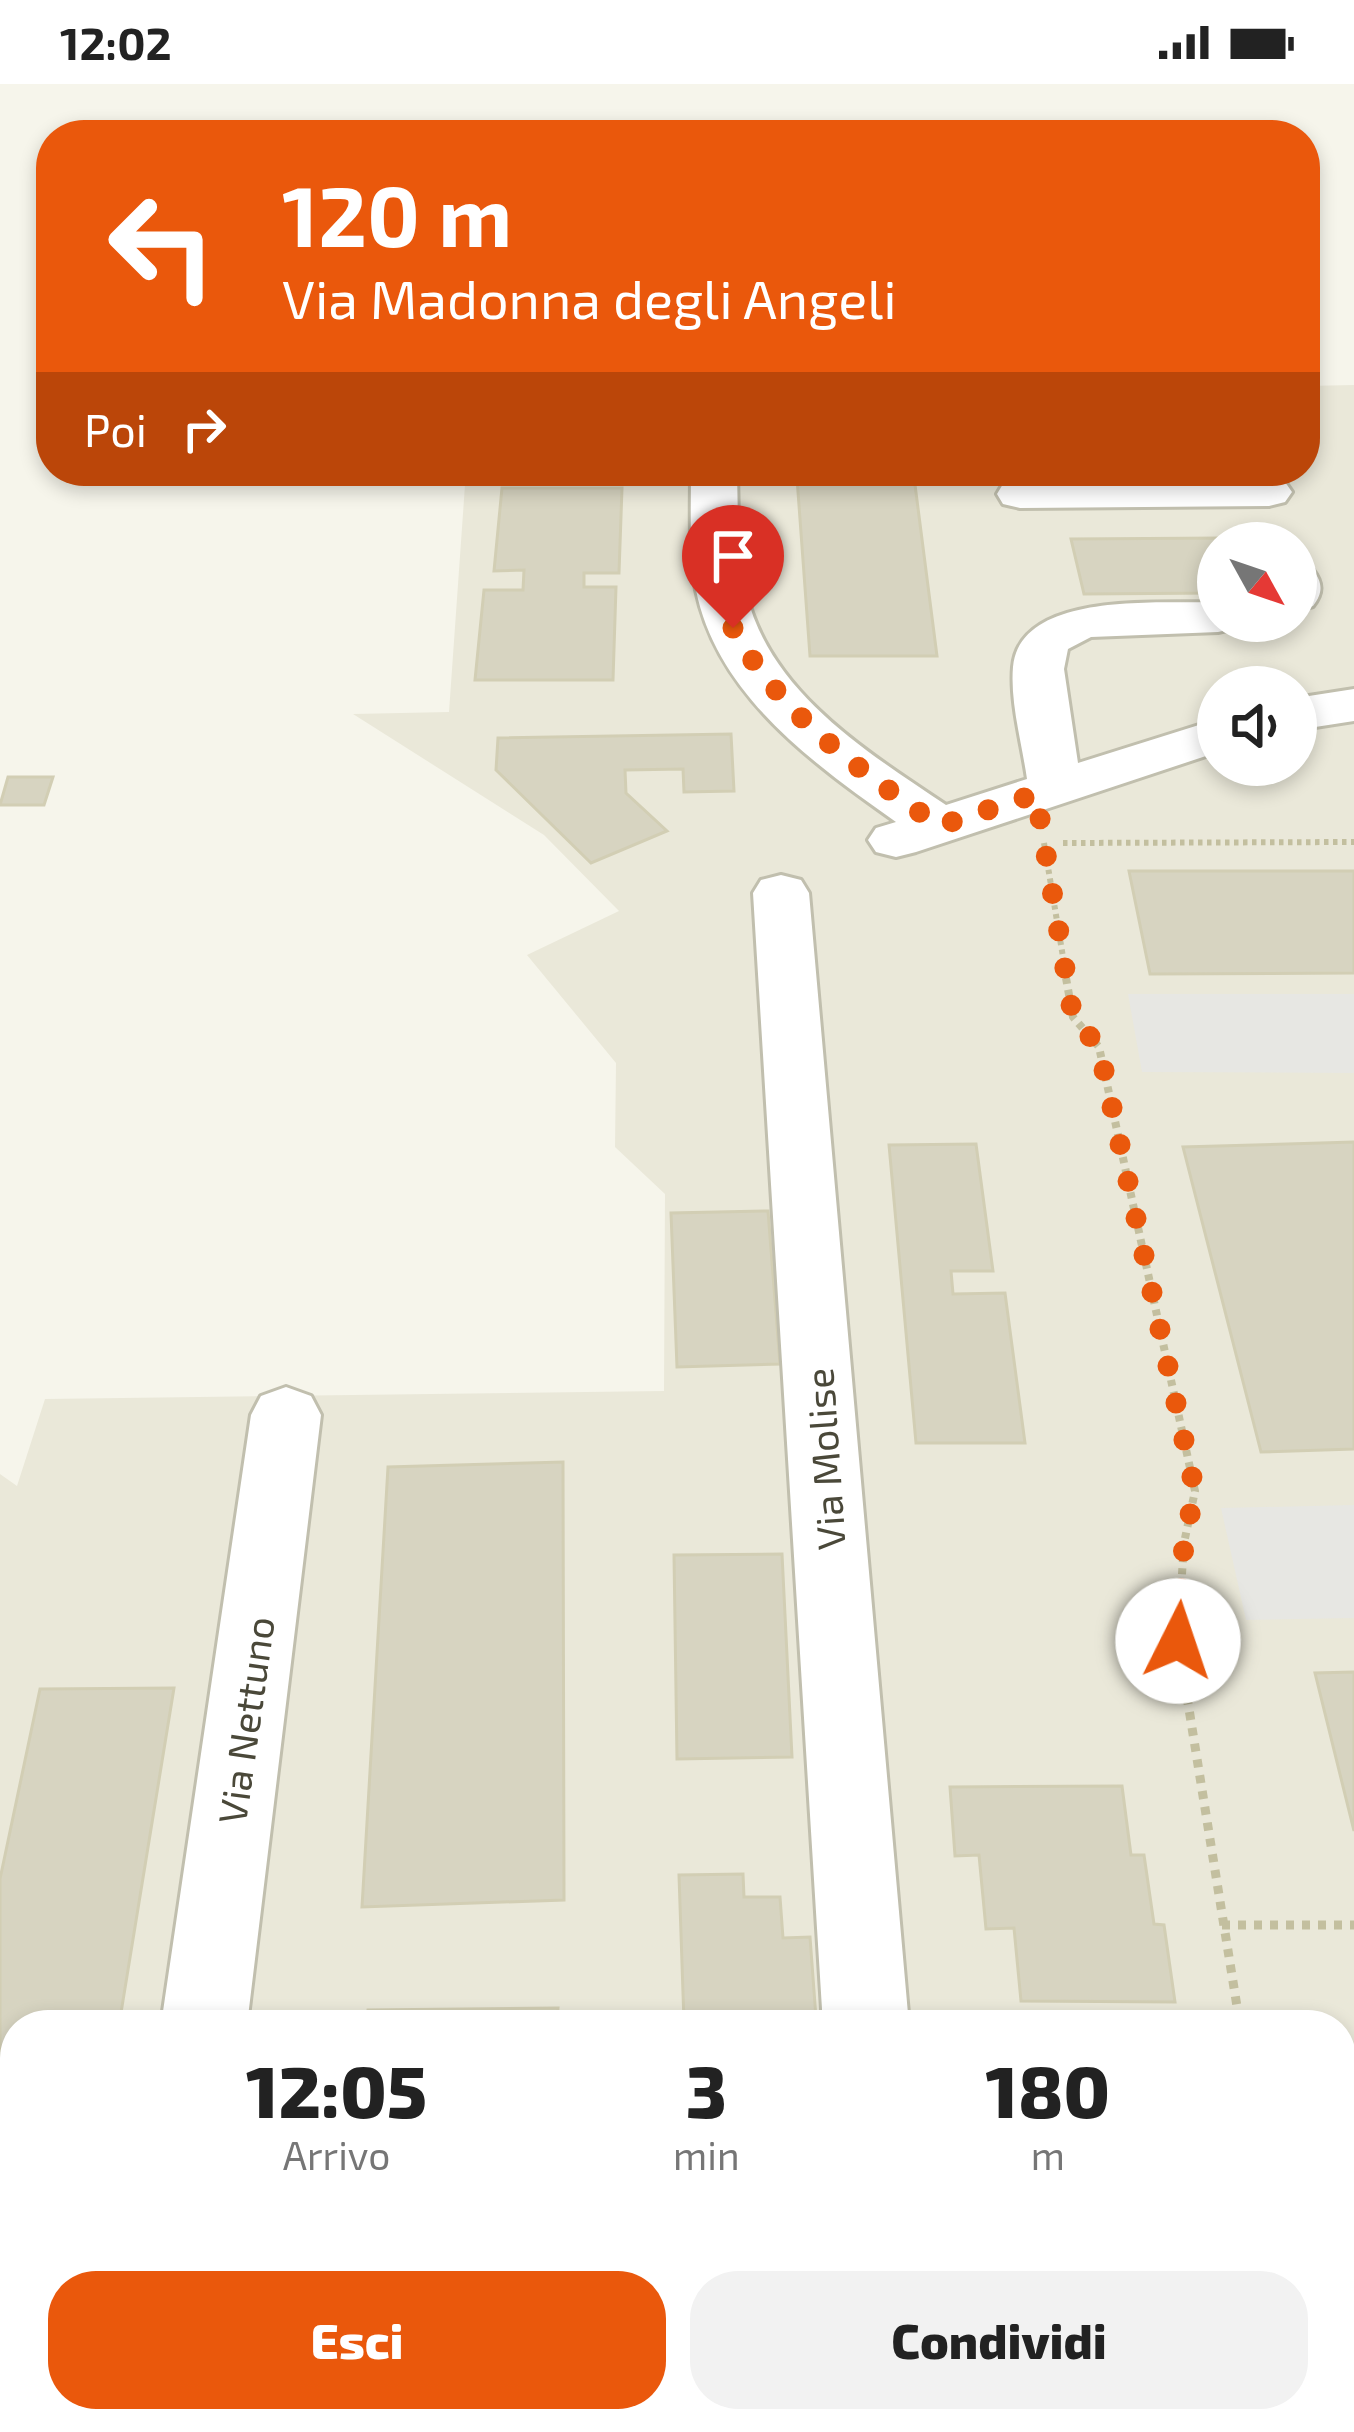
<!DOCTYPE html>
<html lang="it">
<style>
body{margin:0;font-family:"Exo 2",sans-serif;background:#f2f2f2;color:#222;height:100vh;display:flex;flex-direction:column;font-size:45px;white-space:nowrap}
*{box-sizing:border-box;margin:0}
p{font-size:39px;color:#767676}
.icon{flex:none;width:66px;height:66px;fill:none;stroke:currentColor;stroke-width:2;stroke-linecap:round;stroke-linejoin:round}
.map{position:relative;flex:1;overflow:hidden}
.sheet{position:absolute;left:0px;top:1926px;width:1356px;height:423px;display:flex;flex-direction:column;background:#fff;border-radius:48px 48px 0 0;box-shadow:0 6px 18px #0003}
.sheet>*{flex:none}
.banner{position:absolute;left:36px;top:36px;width:1284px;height:366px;border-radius:48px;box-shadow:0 6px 18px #0003;background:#ea580c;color:#fff;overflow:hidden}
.needle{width:78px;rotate:130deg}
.controls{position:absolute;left:1197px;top:438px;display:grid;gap:24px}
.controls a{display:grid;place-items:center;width:120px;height:120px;border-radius:50%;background:#fff;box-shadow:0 6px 18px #0003;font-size:60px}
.pin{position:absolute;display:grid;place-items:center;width:102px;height:102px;color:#fff;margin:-123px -51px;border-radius:50% 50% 50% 0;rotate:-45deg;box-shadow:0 0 12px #0007}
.pin .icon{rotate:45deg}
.me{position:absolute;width:132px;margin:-66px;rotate:4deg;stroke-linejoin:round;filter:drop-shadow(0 0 9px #0008)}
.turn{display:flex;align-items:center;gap:42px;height:252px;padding:0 48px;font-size:54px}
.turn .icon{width:156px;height:156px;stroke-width:2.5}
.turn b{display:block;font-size:84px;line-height:102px}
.then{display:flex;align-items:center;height:114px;padding:0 48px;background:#0003;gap:24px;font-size:45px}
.eta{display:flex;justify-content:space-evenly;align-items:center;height:204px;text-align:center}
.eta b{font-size:72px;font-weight:800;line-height:84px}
.button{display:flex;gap:24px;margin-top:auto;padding:24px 48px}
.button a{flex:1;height:138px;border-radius:48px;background:#ea580c;color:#fff;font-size:48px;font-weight:800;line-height:138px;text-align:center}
.button a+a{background:#f2f2f2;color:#222}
.status{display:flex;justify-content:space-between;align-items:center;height:84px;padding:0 60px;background:#fff;direction:ltr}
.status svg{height:33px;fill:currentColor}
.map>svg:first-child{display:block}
.residential{fill:#eae8d9;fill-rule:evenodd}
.parking{fill:#e7e7e3}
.building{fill:#d7d4c1;stroke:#d2ceb4;stroke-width:3}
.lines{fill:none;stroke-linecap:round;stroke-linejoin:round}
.minor-casing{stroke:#c1bfae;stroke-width:6}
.path-far2{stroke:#c3bf9f;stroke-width:6;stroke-dasharray:4.5 4.5;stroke-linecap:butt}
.path-far1{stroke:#c3bf9f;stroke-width:8;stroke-dasharray:6 6;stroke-linecap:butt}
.path{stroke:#c3bf9f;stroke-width:9;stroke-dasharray:8 8;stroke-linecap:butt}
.minor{fill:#fff;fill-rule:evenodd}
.route{stroke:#ea580c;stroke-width:21;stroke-dasharray:0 37.8}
.labels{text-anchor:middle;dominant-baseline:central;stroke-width:12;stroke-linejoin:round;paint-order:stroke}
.street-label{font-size:39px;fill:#4a4839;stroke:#fff}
</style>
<div class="status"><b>12:02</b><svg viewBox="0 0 49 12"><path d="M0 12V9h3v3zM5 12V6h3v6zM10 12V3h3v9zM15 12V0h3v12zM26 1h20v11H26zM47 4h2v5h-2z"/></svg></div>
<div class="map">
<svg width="1354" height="2348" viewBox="0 0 1354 2348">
<rect width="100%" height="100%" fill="#f6f5eb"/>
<path class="residential" d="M1354,301V2348H0V1390L17,1402L45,1315L664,1307L665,1110L615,1063L616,979L527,871L619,827L544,751L353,630L449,628L466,387H1305V302ZM1218,459H1296V537H1218ZM1218,603H1296V681H1218ZM15,1941H1341V2334H15Z"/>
<path class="parking" d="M1128,910H1354V989L1142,988Z
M1354,1421V1534L1246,1536L1221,1424Z"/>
<path class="building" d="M996,387H1201L1203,396L997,392Z
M914,393L937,572H810L797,394Z
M502,404H622L619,489H584V503H616L613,596H475L484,506H523L524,486L494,487Z
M1222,454L1218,509L1084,510L1071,455Z
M731,650L734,707L684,708L683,685L625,686L626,709L667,747L591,779L496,686L498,654Z
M8,693H53L44,721H0Z
M1129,787H1354V889L1150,890Z
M1354,1058V1365L1261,1368L1183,1063Z
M976,1060L993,1187H951L953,1210L1005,1209L1025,1359H916L889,1061Z
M768,1127L780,1280L677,1283L671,1129Z
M563,1378L564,1816L362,1823L388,1383Z
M782,1470L792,1673L677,1675L674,1471Z
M1354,1588V1747L1315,1589Z
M174,1604L119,1941H15V2181H0V1795L40,1605Z
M1122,1702L1131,1771H1144L1154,1840L1164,1841L1175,1918L1021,1917L1014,1844L986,1845L979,1771L955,1772L950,1703Z
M743,1790L744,1813H780L783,1854L810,1853L816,1934L684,1938L679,1791Z
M558,1924L557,1941H367L368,1926Z
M335,2334H546V2348H334Z
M1019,2334H1235L1237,2348H1020Z"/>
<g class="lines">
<defs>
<path id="minor" d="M691,387H737C738,427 737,469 746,508C769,608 867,668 946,721L1027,695C1022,660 1010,618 1013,583C1020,506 1162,520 1218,518V537H1240L1236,544L1218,548L1091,553L1068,565L1064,585L1078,679L1218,635V668L916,768L896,773L876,768L868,756L876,744L896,738C814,680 717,611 696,506C689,467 691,427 691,387Z
M1269,394L1285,398L1292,408L1285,418L1269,422L1020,424L1003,420L997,410L1003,400L1020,396Z
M1296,481L1313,486C1323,499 1323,509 1313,522L1296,527Z
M1354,605V637L1296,646V614Z
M781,791L801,796L809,809L909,1941H823L753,809L761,796Z
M286,1303L311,1312L321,1331L247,1941H161L251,1331L261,1312Z
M104,2334H200L198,2348H102Z
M848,2334H944L945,2348H849Z"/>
</defs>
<use href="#minor" class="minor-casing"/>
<path class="path-far2" d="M1044,759L1067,897
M1063,759L1354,758"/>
<path class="path-far1" d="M1066,894L1073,933L1099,963L1195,1407L1184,1459L1179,1536"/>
<path class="path" d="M1179,1533L1178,1557L1240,1941
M1222,1841H1354
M1310,2334L1321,2348"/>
<use href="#minor" class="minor"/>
</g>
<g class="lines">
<path class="route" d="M733,544C780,631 860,686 939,742L1036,710L1073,933L1099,963L1195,1407L1184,1459L1178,1557"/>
</g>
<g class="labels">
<g class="street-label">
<text transform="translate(824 1375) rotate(-94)">Via Molise</text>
<text transform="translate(245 1636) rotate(-82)">Via Nettuno</text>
</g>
</g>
</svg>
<div class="controls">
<a><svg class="needle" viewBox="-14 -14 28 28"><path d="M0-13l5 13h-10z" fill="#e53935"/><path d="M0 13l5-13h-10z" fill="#767676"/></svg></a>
<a><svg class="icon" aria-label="sound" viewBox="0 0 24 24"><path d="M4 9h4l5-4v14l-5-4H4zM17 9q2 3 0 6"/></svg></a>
</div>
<div class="pin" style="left:733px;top:544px;background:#d93025"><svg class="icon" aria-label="arrive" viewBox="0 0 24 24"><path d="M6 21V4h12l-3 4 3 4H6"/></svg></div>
<svg class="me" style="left:1178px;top:1557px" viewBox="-20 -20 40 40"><circle r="19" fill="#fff"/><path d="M0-13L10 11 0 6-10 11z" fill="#ea580c"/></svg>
<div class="banner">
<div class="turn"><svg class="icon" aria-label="left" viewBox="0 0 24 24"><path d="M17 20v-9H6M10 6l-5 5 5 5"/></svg><div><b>120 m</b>Via Madonna degli Angeli</div></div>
<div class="then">Poi<svg class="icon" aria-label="right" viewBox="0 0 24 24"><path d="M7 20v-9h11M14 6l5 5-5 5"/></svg></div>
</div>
<section class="sheet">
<div class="eta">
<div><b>12:05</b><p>Arrivo</p></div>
<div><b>3</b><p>min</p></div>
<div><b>180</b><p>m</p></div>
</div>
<div class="button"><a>Esci</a><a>Condividi</a></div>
</section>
</div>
